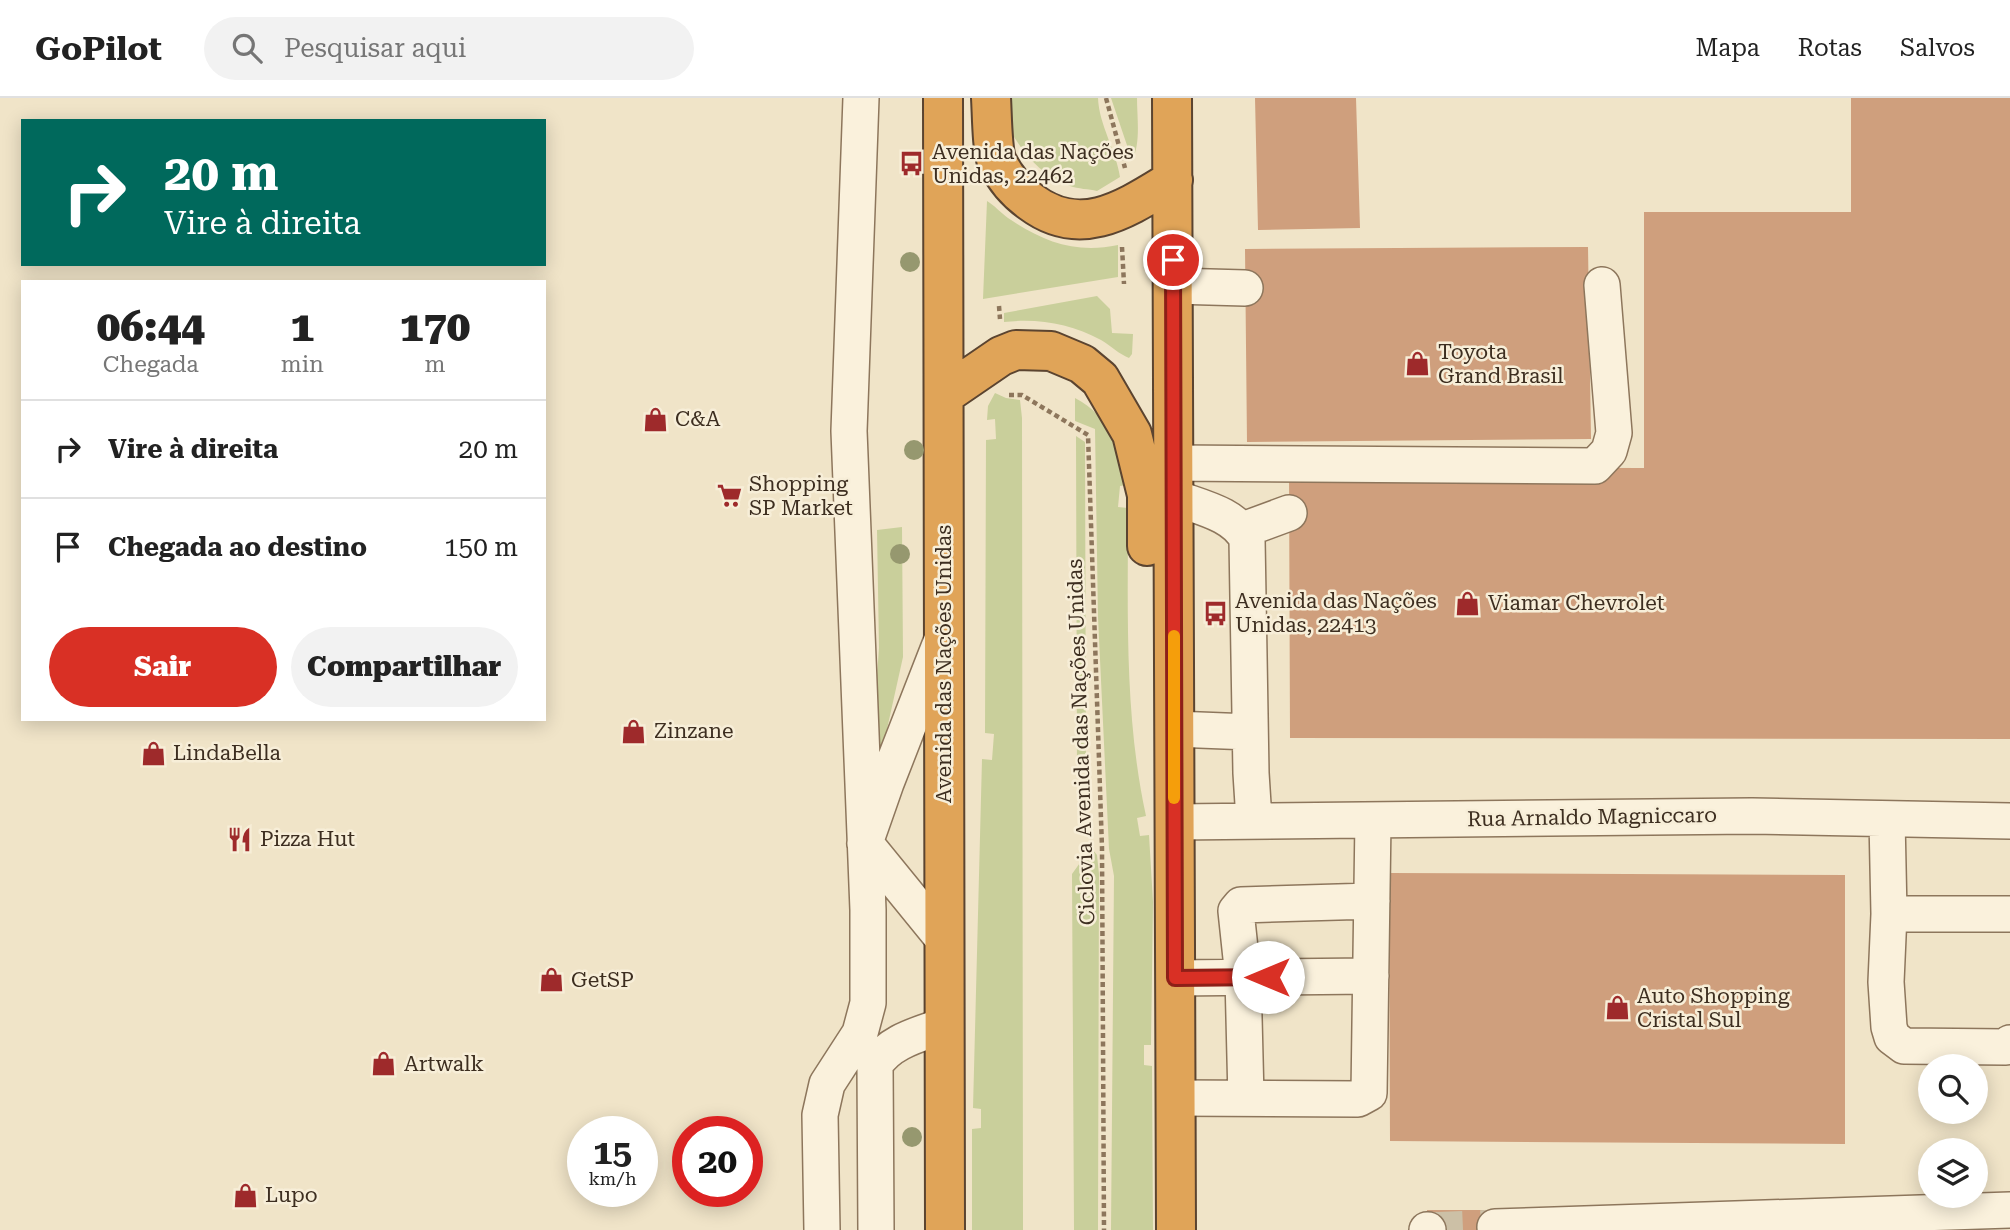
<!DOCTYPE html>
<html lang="pt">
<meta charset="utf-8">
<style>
body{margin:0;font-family:"Roboto Serif",serif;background:#f2f2f2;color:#222;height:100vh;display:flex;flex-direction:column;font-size:26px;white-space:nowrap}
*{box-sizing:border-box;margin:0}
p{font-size:23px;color:#767676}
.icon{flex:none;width:38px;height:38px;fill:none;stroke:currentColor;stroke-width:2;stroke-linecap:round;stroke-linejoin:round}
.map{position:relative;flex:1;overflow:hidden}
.details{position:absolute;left:21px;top:182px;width:525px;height:441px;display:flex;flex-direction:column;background:#fff;border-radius:0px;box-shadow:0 4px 18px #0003}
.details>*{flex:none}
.hud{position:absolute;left:21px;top:21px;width:525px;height:147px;border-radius:0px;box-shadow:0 4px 18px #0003;background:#00695c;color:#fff;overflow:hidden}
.fabs{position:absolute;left:1918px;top:956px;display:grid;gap:14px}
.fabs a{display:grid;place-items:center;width:70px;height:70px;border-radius:50%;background:#fff;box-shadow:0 4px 18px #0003;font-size:35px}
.speed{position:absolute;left:567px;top:1018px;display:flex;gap:14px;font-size:35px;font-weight:700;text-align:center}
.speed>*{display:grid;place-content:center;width:91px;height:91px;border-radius:50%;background:#fff;box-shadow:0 4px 18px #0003;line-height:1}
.speed small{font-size:18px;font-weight:400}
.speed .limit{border:10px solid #d22;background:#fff;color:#111}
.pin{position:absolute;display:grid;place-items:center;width:60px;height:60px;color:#fff;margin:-30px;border:4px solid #fff;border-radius:50%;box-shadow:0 2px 7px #0007}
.me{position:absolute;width:77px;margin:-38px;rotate:270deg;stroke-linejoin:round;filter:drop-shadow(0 0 5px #0008)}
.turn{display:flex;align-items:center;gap:24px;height:147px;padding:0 28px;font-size:32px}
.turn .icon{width:91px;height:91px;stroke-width:2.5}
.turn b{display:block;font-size:49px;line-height:60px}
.eta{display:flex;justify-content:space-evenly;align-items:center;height:119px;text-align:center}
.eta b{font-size:42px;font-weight:800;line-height:49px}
.button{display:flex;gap:14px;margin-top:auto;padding:14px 28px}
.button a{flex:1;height:80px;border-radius:42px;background:#d93025;color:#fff;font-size:28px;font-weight:800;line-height:80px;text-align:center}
.button a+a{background:#f2f2f2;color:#222}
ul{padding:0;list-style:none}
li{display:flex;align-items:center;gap:21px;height:98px;padding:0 28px;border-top:2px solid #e0e0e0}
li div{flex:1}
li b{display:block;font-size:26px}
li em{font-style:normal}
header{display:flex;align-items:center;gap:42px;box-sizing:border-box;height:98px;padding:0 35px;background:#fff;border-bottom:2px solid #e0e0e0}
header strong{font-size:33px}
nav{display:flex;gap:38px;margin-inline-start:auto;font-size:24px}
.search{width:490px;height:63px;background:#f2f2f2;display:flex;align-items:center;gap:18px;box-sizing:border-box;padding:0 24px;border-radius:38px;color:#767676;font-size:26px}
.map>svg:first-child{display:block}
.green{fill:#c9cf9b}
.building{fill:#cf9f7d}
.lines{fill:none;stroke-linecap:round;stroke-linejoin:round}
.minor-tunnel{stroke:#ccc0a6;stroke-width:35;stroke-dasharray:35 18;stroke-linecap:butt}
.minor-casing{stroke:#8d765c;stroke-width:38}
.highway-casing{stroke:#5b4430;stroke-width:42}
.path{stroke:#8d765c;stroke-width:4.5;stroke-dasharray:5 3.5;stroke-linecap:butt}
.minor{stroke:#faf1dc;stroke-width:35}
.highway{stroke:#e0a458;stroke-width:38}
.tree{fill:#96986f}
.route-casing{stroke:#8d1f18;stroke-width:18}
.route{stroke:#d93025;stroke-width:12}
.slow{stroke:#f59e0b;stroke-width:12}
.labels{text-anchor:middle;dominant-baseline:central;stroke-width:5;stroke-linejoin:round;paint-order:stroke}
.poi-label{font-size:21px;fill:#3d2e20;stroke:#f7eed8;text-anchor:start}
.street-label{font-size:21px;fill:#3d2e20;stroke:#f7eed8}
</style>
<header>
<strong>GoPilot</strong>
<div class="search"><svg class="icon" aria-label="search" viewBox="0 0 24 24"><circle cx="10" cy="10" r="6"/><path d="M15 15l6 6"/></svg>Pesquisar aqui</div>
<nav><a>Mapa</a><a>Rotas</a><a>Salvos</a></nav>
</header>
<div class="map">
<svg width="2010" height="1132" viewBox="0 0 2010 1132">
<rect width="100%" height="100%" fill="#f0e4c8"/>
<path class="green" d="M997,0H1098C1099,27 1116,52 1120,79L1097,93C1089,91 1078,91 1070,88C1032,75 1008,36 997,0Z
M1111,0H1137C1137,19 1141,46 1132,62Z
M987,103C994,107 1001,115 1008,120C1043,144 1076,156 1118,147V179L983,201Z
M1097,198L1110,211L1112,235L1133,236L1132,256L1129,260C1119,256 1111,248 1101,242C1071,226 1039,220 1004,224V215Z
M995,295L1006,300L1020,302L1022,320L1023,1132H972V1031L981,1030V1011L973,1010L982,661L992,662L994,636L985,635L986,342L996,341L995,321L987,322L988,308Z
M1075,300C1112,319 1116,351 1128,387L1120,388L1118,409L1128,410C1128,513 1124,617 1146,718L1137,720L1140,738L1149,737L1153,804L1151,947H1144V967L1152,968L1153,1132H1111L1114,778L1109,751L1098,519L1095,331L1075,323Z
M1076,338L1085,344L1086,674H1077Z
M902,429L903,559L879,667L873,633L879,550L877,432Z
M1093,752L1097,757L1099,776L1098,1132H1074L1072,776L1087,755Z"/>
<path class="building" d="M1255,0H1356L1360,130L1258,132Z
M1851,0H2010V641L1290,640L1289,369L1644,370V114H1851Z
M1588,149L1591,341L1247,344L1245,151Z
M1389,775L1845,777V1046L1390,1043Z
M1427,1112H1495V1132H1428Z"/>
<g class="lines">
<path class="minor-tunnel" d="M1428,1132L1495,1129"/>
<defs>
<path id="minor" d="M1174,188L1245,190
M1173,365L1595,368L1609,353L1614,335L1602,187
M1173,399C1198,409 1234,415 1247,441L1251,675L1254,722
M1243,432L1289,415
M943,539L886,685L865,745L944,842
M1174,631L1250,634
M1887,721L1889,816L1886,884L1889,929L1892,939L1904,948L2006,949L2010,945
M1175,724L1752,718L2010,723
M1889,816H2010
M1175,880L1371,878
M1176,1000L1358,1001L1369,995L1373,722
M1246,1000L1243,879L1236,813L1241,807L1372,803
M1495,1129L2010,1112
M822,1132L820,1017L827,986L860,935L868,905V812L849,333L861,0
M876,1132L875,967C889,943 921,936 945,927
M1427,1132H1428"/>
<path id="highway" d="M943,0L945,1132
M991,0C992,15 992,52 997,64C1005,80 1017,94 1031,104C1082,142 1127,110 1173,82
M1172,0L1176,1132
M944,297L1001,258L1016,252L1051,253L1082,266L1100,281L1132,336L1147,397V448"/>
</defs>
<use href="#minor" class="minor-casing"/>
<use href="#highway" class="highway-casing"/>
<path class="path" d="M1106,0L1125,70
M1122,149L1124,186
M999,208L1000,221
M1009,297H1022L1088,337L1102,750L1104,1132"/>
<use href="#minor" class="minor"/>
<use href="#highway" class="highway"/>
</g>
<g class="tree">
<circle cx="910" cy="164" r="10"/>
<circle cx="914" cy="352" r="10"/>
<circle cx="900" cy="456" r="10"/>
<circle cx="912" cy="1039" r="10"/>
</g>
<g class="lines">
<defs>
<path id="route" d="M1173,162L1175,880L1268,879"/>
</defs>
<use href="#route" class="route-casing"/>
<use href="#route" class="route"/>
<path class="slow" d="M1174,538V700"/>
</g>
<defs>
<symbol id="bus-bare" viewBox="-9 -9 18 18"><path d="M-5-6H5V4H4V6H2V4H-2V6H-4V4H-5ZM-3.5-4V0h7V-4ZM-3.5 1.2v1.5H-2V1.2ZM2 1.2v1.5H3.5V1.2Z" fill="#9e2a2b" stroke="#f7eed8" stroke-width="2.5" paint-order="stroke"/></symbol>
<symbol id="shop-bare" viewBox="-9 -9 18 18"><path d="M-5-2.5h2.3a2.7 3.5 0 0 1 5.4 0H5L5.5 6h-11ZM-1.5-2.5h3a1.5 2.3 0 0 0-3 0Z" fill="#9e2a2b" stroke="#f7eed8" stroke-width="2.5" paint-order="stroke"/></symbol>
<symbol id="supermarket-bare" viewBox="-9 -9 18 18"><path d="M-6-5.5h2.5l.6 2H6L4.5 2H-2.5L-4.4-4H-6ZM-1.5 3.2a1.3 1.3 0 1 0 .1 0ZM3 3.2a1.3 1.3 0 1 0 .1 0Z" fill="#9e2a2b" stroke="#f7eed8" stroke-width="2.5" paint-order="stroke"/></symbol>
<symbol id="restaurant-bare" viewBox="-9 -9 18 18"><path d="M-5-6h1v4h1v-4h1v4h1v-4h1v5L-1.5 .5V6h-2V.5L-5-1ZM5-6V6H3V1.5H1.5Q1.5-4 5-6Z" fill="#9e2a2b" stroke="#f7eed8" stroke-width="2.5" paint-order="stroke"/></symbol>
</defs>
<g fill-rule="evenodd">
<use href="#bus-bare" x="894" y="48" width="35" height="35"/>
<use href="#shop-bare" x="1400" y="248" width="35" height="35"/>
<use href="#shop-bare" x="638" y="304" width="35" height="35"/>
<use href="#supermarket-bare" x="712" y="380" width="35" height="35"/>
<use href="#shop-bare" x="1450" y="488" width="35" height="35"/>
<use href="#bus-bare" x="1198" y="498" width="35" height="35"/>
<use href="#shop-bare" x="616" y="616" width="35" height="35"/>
<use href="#shop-bare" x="136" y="638" width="35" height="35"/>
<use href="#restaurant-bare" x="222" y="724" width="35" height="35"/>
<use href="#shop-bare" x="534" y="864" width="35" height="35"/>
<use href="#shop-bare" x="1600" y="892" width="35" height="35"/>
<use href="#shop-bare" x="366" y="948" width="35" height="35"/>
<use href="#shop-bare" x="228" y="1080" width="35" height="35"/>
</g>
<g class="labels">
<g class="poi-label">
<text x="932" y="54">Avenida das Nações<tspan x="932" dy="24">Unidas, 22462</tspan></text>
<text x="1438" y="254">Toyota<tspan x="1438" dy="24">Grand Brasil</tspan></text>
<text x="675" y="321">C&amp;A</text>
<text x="749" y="386">Shopping<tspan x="749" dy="24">SP Market</tspan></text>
<text x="1235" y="503">Avenida das Nações<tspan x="1235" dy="24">Unidas, 22413</tspan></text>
<text x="1488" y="505">Viamar Chevrolet</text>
<text x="654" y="633">Zinzane</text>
<text x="173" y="655">LindaBella</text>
<text x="260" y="741">Pizza Hut</text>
<text x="571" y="882">GetSP</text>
<text x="1637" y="898">Auto Shopping<tspan x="1637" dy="24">Cristal Sul</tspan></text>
<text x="404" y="966">Artwalk</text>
<text x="265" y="1097">Lupo</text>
</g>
<g class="street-label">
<text transform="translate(944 566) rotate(-90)">Avenida das Nações Unidas</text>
<text transform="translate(1081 644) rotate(-92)">Ciclovia Avenida das Nações Unidas</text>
<text transform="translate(1592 719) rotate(-1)">Rua Arnaldo Magniccaro</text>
</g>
</g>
</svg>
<div class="fabs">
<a><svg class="icon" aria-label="search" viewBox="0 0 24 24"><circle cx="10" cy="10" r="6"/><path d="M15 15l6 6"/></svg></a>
<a><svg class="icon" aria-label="layers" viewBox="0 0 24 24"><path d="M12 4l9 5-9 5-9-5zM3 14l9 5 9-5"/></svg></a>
</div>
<div class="speed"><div>15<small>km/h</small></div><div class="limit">20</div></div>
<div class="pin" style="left:1173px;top:162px;background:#d93025"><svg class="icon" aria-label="arrive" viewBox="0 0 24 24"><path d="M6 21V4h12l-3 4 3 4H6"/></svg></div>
<svg class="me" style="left:1268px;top:879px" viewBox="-20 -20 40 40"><circle r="19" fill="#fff"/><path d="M0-13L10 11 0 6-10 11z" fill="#d93025"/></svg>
<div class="hud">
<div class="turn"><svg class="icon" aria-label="right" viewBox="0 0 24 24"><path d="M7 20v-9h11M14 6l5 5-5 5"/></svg><div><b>20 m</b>Vire à direita</div></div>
</div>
<section class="details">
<div class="eta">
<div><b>06:44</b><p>Chegada</p></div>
<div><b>1</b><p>min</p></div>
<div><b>170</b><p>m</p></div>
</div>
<ul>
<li><svg class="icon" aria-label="right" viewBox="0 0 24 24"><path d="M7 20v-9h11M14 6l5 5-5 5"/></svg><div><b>Vire à direita</b></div><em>20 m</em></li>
<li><svg class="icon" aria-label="arrive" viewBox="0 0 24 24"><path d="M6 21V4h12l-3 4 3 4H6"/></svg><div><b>Chegada ao destino</b></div><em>150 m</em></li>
</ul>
<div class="button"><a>Sair</a><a>Compartilhar</a></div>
</section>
</div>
